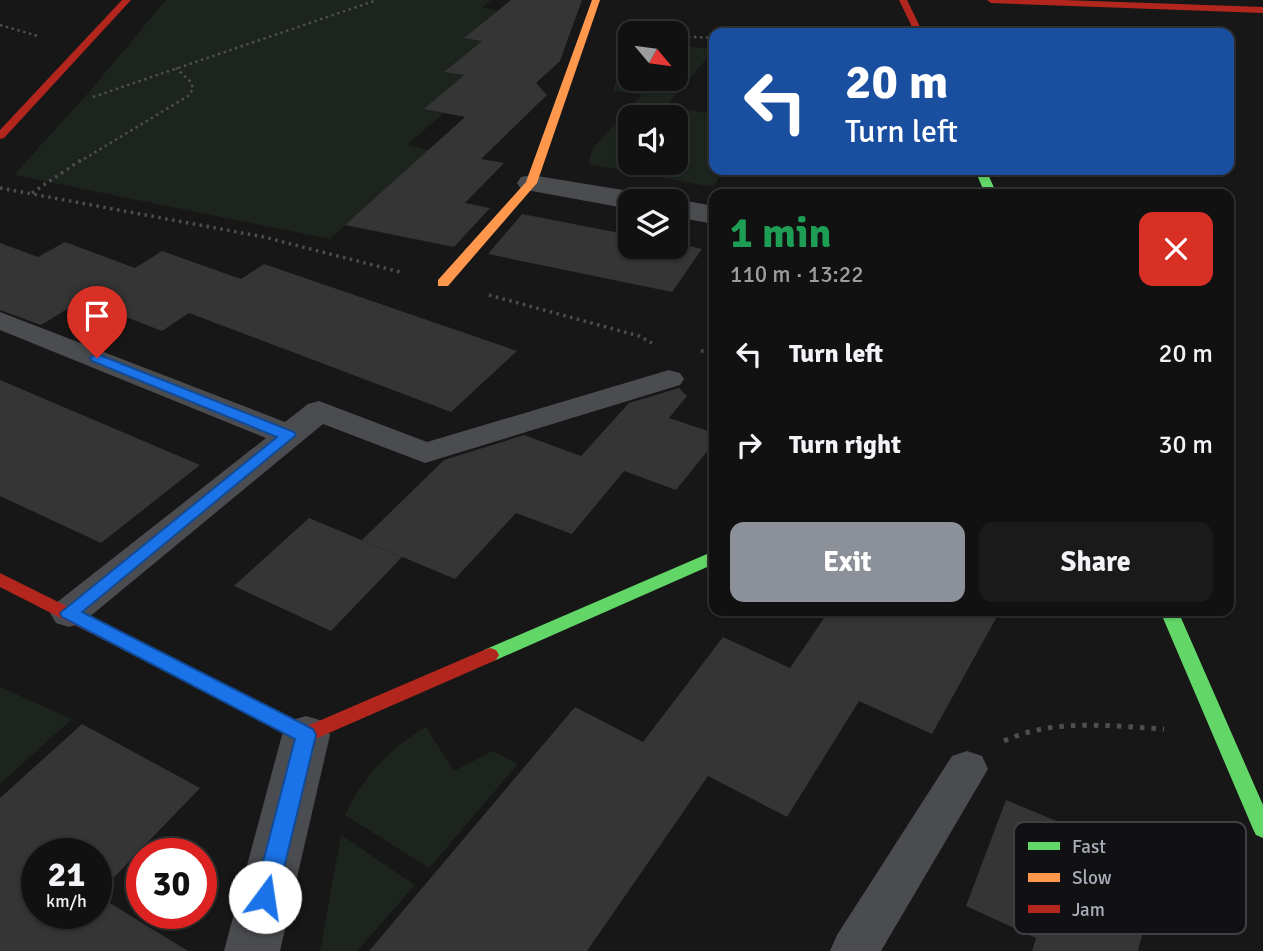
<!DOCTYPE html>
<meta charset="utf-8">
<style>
body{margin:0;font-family:Signika,sans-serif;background:#1a1a1a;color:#f1f3f6;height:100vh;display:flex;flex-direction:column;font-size:26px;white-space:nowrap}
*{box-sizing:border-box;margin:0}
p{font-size:23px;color:#9c9d9f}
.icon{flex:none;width:38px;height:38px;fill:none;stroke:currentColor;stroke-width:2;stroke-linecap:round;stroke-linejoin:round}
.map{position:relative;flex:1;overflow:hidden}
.drawer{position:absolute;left:709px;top:189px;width:525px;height:427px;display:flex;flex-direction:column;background:#111;border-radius:14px;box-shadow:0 2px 5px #0004,0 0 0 2px #303131}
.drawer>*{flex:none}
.guide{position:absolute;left:709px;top:28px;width:525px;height:147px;border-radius:14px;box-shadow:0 2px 5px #0004,0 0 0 2px #303131;background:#1a4fa0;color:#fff;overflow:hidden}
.needle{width:46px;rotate:119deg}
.controls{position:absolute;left:618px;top:21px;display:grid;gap:14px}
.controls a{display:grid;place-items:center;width:70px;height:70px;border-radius:14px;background:#111;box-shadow:0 2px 5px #0004,0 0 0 2px #303131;font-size:35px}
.speed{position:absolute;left:21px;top:838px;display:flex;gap:14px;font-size:35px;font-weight:700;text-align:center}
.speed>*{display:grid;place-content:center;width:91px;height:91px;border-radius:50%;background:#111;box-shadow:0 2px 5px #0004,0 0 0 2px #303131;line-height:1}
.speed small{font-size:18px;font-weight:400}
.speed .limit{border:10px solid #d22;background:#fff;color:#111}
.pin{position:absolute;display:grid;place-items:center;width:60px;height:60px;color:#fff;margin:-72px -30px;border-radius:50% 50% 50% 0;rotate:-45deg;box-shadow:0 0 7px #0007}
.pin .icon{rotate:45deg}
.me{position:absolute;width:77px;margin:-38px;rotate:14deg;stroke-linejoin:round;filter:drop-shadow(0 0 5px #0008)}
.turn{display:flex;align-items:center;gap:24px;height:147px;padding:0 21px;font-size:32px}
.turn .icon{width:91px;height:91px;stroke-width:2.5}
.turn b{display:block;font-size:49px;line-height:60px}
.round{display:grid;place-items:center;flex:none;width:74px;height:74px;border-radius:14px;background:#1a1a1a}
.head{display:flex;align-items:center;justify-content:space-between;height:119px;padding:0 21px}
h1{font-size:42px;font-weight:700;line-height:52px;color:#1e9e55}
.action{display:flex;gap:14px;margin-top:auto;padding:14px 21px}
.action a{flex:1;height:80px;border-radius:14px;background:#8c9099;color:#fff;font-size:28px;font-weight:700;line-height:80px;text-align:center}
.action a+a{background:#1a1a1a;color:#f1f3f6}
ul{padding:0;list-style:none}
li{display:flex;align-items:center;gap:21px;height:91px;padding:0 21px}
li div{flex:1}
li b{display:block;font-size:26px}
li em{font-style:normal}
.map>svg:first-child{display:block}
.green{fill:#1d241e;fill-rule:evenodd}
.building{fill:#353536;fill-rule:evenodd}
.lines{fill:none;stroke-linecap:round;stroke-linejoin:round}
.path-far2{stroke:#4d4e52;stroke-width:2.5;stroke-dasharray:2.5 3.5;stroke-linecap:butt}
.path-far1{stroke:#4d4e52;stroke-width:3.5;stroke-dasharray:2.5 4.5;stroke-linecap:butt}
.path{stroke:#4d4e52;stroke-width:5;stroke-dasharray:4.5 7;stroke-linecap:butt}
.lane{fill:#4b4c50;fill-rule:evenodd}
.street{fill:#4b4c50;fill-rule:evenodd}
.fast{fill:#63d668;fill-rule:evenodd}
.slow{fill:#ff974d;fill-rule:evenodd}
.jam{fill:#b3261e;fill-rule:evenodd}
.route{fill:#1a73e8;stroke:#114b97;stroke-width:2}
.key{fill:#111113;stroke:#3e4045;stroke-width:2}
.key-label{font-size:19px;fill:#a8adb8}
</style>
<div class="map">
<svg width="1263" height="951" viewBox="0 0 1263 951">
<rect width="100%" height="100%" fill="#171717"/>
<path class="green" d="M166,0H491L482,8L498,10L465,37L482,41L445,71L464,75L425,109L444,113L407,145L429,150L330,239L14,175L89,92Z
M629,37L630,79H676V44L714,50L666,106L706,113L714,107V170H724L713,187L588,164L592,149L642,95L613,91ZM676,117V163H630V117Z
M0,687L72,719L0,784Z
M426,727L454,771L493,751L518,764L429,868L345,815C364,775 388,750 426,727Z
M341,835L415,885L357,951H320Z"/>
<path class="building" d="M511,0H582L560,61L536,83L547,95L481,159L504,163L465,203L490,208L454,247L345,225L465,117L424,109L464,75L444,72L482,41L464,38Z
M522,214L630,235V247H676V243L702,249L672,292L488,254Z
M65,242L135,268L162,251L241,279L264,264L517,351L451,412L189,313L162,331L82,300L41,325L0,310V243L38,257Z
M0,380L127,434L200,465L101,543L0,496Z
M679,388L687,396L669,418L714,433V443L676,490L624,471L572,534L516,513L455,579L362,540L444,460L524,435L581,456L629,403Z
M309,518L402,557L331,631L234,586Z
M829,611H1000L932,734L859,701L787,817L708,776L587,951H369L575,707L643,742L723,637L790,668Z
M82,724L200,788L97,895L188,951H0V798ZM37,854H96V914H37Z
M1006,800L1160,864L1138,951H1032L1036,938L966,906Z"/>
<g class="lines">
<path class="path-far2" d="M0,25L38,36
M676,36L714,38
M93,97L377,0
M79,162L188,96L193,89L191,82L176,68"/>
<path class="path-far1" d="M0,188L264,237L400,272
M32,193L81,160
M489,295L639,336L652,343
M701,351H714"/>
<path class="path" d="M1004,741C1053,718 1111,726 1164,729"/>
<path class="lane" d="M0,312L285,422L308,404L319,401L427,442L669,370L680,373L684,379L680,385L425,463L323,424L82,623L69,627L56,623L50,613L56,603L266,438L0,330Z
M967,751L982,756L988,769L881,951H830L837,935L952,756Z"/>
<path class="street" d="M531,175L635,192L645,195L649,201H630V209L521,189L517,183L521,177Z
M676,199L714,206V224L676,217V201H668Z
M306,716L323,721L330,735L280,951H224L282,735L289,721Z"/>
<path class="fast" d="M975,170H986L997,194H985Z
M714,551V564L496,660L490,662L484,660L481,655L484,650Z
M1160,611H1178L1263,805V838L1256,835L1253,829Z"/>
<path class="slow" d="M592,0H600L537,183L448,286H438V280L526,182Z"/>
<path class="jam" d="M122,0H131L4,138L0,139V130Z
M899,0H907L923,33H915Z
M987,0H1063L1263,7V13L991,3Z
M0,573L307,726L484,650L490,648L496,650L499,655L496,660L306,743L0,587Z"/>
</g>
<path class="route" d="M97,354L294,432L296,435L82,612L313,729L316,735L277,897L273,904L265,907L258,904L254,897L295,739L62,617L60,613L277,437L92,361L90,358Z"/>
<rect x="1014" y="822" width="232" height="112" rx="10" class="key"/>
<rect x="1028" y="842" width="32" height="8" fill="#63d668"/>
<rect x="1028" y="873" width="32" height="9" fill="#ff974d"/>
<rect x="1028" y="905" width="32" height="8" fill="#b3261e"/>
<g class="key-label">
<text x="1072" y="853">Fast</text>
<text x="1072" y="884">Slow</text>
<text x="1072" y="916">Jam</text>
</g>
</svg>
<div class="controls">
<a><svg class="needle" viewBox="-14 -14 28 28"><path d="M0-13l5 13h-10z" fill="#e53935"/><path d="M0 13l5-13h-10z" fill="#9c9d9f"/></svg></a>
<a><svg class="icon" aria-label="sound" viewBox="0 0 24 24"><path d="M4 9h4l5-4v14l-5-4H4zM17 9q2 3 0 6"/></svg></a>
<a><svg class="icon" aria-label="layers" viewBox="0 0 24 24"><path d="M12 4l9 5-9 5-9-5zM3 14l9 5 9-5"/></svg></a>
</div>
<div class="speed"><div>21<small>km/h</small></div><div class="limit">30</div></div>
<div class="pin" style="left:97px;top:358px;background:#d93025"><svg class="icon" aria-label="arrive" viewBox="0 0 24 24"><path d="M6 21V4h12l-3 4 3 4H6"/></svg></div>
<svg class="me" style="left:265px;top:897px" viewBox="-20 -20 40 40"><circle r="19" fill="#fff"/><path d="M0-13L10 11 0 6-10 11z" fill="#1a73e8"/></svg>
<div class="guide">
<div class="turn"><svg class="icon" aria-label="left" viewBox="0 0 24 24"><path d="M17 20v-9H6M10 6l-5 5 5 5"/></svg><div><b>20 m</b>Turn left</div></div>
</div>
<section class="drawer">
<div class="head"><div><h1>1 min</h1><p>110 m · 13:22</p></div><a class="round" style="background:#d93025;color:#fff"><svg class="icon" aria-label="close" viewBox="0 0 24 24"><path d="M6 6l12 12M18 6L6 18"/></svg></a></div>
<ul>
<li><svg class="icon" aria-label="left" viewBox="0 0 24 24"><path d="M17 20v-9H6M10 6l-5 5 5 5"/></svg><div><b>Turn left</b></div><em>20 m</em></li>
<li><svg class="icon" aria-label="right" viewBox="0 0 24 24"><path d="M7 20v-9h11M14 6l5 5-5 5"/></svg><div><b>Turn right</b></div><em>30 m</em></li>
</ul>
<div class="action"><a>Exit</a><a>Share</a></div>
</section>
</div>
